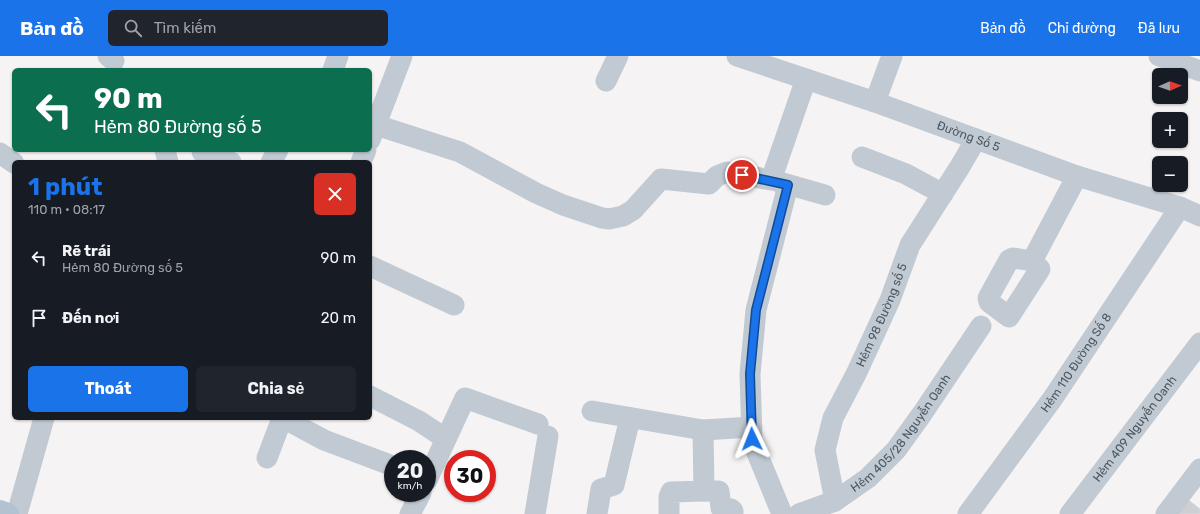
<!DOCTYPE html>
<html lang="vi">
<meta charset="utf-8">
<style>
body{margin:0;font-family:Rubik,sans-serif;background:#20242c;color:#f1f3f6;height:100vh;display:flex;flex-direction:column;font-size:15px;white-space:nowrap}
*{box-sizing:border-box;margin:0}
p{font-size:13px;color:#9ea1a6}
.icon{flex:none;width:22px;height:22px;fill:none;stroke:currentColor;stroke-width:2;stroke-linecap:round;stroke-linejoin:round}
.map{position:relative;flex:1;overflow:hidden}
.drawer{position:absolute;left:12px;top:104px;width:360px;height:260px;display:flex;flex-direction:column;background:#171b24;border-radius:6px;box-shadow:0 1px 3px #0004}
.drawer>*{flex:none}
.hud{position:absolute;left:12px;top:12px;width:360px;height:84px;border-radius:6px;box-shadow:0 1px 3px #0004;background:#0b6e4f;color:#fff;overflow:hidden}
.needle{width:26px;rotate:88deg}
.controls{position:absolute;left:1152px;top:12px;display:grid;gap:8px}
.controls a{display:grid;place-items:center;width:36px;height:36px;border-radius:6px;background:#171b24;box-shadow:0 1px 3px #0004;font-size:20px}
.speed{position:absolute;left:384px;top:394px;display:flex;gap:8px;font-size:20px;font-weight:700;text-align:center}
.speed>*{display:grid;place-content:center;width:52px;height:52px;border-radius:50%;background:#171b24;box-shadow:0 1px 3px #0004;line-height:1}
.speed small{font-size:10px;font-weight:400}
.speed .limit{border:6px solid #d22;background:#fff;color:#111}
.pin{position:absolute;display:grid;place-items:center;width:34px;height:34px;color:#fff;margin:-17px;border:2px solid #fff;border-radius:50%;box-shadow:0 1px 4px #0007}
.me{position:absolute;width:44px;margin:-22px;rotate:358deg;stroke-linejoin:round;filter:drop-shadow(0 0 3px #0008)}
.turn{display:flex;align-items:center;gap:14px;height:84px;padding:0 16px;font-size:18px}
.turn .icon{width:52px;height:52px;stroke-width:2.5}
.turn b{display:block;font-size:28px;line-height:34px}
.round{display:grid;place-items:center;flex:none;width:42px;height:42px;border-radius:6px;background:#20242c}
.head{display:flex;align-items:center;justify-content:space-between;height:68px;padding:0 16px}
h1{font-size:24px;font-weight:700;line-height:30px;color:#1a73e8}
.button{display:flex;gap:8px;margin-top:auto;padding:8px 16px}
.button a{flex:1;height:46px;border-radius:6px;background:#1a73e8;color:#fff;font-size:16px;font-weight:700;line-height:46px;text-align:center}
.button a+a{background:#20242c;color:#f1f3f6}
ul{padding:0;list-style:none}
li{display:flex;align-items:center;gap:12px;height:60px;padding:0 16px}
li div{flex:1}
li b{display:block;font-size:15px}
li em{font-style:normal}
header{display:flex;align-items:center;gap:24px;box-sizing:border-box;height:56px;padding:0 20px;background:#1a73e8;color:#fff}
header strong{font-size:19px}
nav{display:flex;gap:22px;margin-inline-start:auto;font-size:14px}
.search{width:280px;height:36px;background:#20242c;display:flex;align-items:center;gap:10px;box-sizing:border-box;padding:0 14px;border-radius:6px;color:#9ea1a6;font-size:15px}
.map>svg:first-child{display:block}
.building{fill:#cdcfd5;stroke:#d7d9de}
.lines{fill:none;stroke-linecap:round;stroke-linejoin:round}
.minor{stroke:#c1cad2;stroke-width:21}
.major{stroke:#b3c2d1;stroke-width:22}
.route-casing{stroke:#114b97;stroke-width:10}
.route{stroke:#1a73e8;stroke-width:7}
.labels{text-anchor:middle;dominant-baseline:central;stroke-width:3;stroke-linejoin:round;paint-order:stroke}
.street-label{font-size:12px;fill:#4a5661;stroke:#fff}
</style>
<header>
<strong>Bản đồ</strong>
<div class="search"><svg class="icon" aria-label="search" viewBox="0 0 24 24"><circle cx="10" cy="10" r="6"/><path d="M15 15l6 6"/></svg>Tìm kiếm</div>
<nav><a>Bản đồ</a><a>Chỉ đường</a><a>Đã lưu</a></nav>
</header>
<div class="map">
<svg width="1200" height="458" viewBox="0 0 1200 458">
<rect width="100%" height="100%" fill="#f5f3f3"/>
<path class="building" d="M1186,442L1200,453V458H1174Z"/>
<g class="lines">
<g class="minor">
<path d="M108,0L114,5"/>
<path id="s1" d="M737,0L875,46L1077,120L1180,151L1200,160"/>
<path d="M1159,0L1200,15"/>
<path d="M333,14L338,0"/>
<path d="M606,25L618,0"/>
<path d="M875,46L892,0"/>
<path d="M376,69L460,96L536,137L563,149L602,162L609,163L623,160L633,154L661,123L709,128L717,120L727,116L771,124L806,23"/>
<path d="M370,84L402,0"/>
<path d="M165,94L168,106"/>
<path d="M203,94L202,96L231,106"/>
<path d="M0,97L14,107"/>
<path d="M862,101L906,118L943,138"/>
<path d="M271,106L278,94"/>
<path d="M361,106L366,94"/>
<path d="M776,125L825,139"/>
<path d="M1013,202L1032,205L1040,213L1009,261L989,246L988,242L1009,204Z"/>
<path d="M1032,205L1077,120"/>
<path d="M370,210L454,249"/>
<path d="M370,340L419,365L446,383"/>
<path d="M592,355L703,374L752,371"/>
<path d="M267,402L281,365L282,363H285L324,384L393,410"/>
<path d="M427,424L465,342L538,368"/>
<path d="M704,435H719L721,452L731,453L733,455V458"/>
<path id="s2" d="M835,445L825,394L833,362L857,316L890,244L910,189L961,109L976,83"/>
<path d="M17,458L44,362"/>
<path d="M410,458L421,437"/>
<path d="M535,458L548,380"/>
<path d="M597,458L601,433L614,429L630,362"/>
<path d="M669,458V441L671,436L704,435L703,374"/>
<path d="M782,458L757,397L752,383L750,318L756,254L788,129"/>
<path id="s3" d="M799,458L835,445L868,422L896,394L922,358L981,270"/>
<path id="s4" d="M968,458L1053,342L1180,151"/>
<path id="s5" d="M1070,458L1200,287"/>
<path d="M1166,458L1200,413"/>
</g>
<path class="major" d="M0,455L8,458"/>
</g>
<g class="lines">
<defs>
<path id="route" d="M742,119L788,129L756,254L750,318L752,383"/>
</defs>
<use href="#route" class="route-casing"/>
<use href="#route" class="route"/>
</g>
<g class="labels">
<g class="street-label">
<text stroke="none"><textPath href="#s1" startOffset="245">Đường Số 5</textPath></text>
<text stroke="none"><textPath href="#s2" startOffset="199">Hẻm 98 Đường số 5</textPath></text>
<text stroke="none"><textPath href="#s4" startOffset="186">Hẻm 110 Đường Số 8</textPath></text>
<text stroke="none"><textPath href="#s5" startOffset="107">Hẻm 409 Nguyễn Oanh</textPath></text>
<text stroke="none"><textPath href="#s3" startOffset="134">Hẻm 405/28 Nguyễn Oanh</textPath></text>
</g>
</g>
</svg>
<div class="controls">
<a><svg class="needle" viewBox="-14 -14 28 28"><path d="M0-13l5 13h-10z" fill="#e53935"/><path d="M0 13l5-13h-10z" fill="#9ea1a6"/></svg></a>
<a>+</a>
<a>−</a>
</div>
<div class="speed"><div>20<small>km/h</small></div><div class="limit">30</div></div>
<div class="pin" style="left:742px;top:119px;background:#d93025"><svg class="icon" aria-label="arrive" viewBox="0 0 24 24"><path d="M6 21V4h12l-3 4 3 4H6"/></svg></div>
<svg class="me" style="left:752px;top:383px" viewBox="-20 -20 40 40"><path d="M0-17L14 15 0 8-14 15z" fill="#1a73e8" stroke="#fff" stroke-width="4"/></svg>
<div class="hud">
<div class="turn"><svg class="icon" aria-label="left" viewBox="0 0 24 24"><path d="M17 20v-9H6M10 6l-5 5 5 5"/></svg><div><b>90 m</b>Hẻm 80 Đường số 5</div></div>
</div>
<section class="drawer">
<div class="head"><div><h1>1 phút</h1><p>110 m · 08:17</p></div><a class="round" style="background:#d93025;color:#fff"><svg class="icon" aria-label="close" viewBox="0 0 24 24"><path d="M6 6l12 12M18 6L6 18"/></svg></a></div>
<ul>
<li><svg class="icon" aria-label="left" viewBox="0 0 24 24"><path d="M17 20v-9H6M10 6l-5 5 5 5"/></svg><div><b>Rẽ trái</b><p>Hẻm 80 Đường số 5</p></div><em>90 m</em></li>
<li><svg class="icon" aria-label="arrive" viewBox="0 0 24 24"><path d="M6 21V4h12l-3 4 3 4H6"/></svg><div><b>Đến nơi</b></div><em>20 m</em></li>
</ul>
<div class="button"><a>Thoát</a><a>Chia sẻ</a></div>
</section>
</div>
